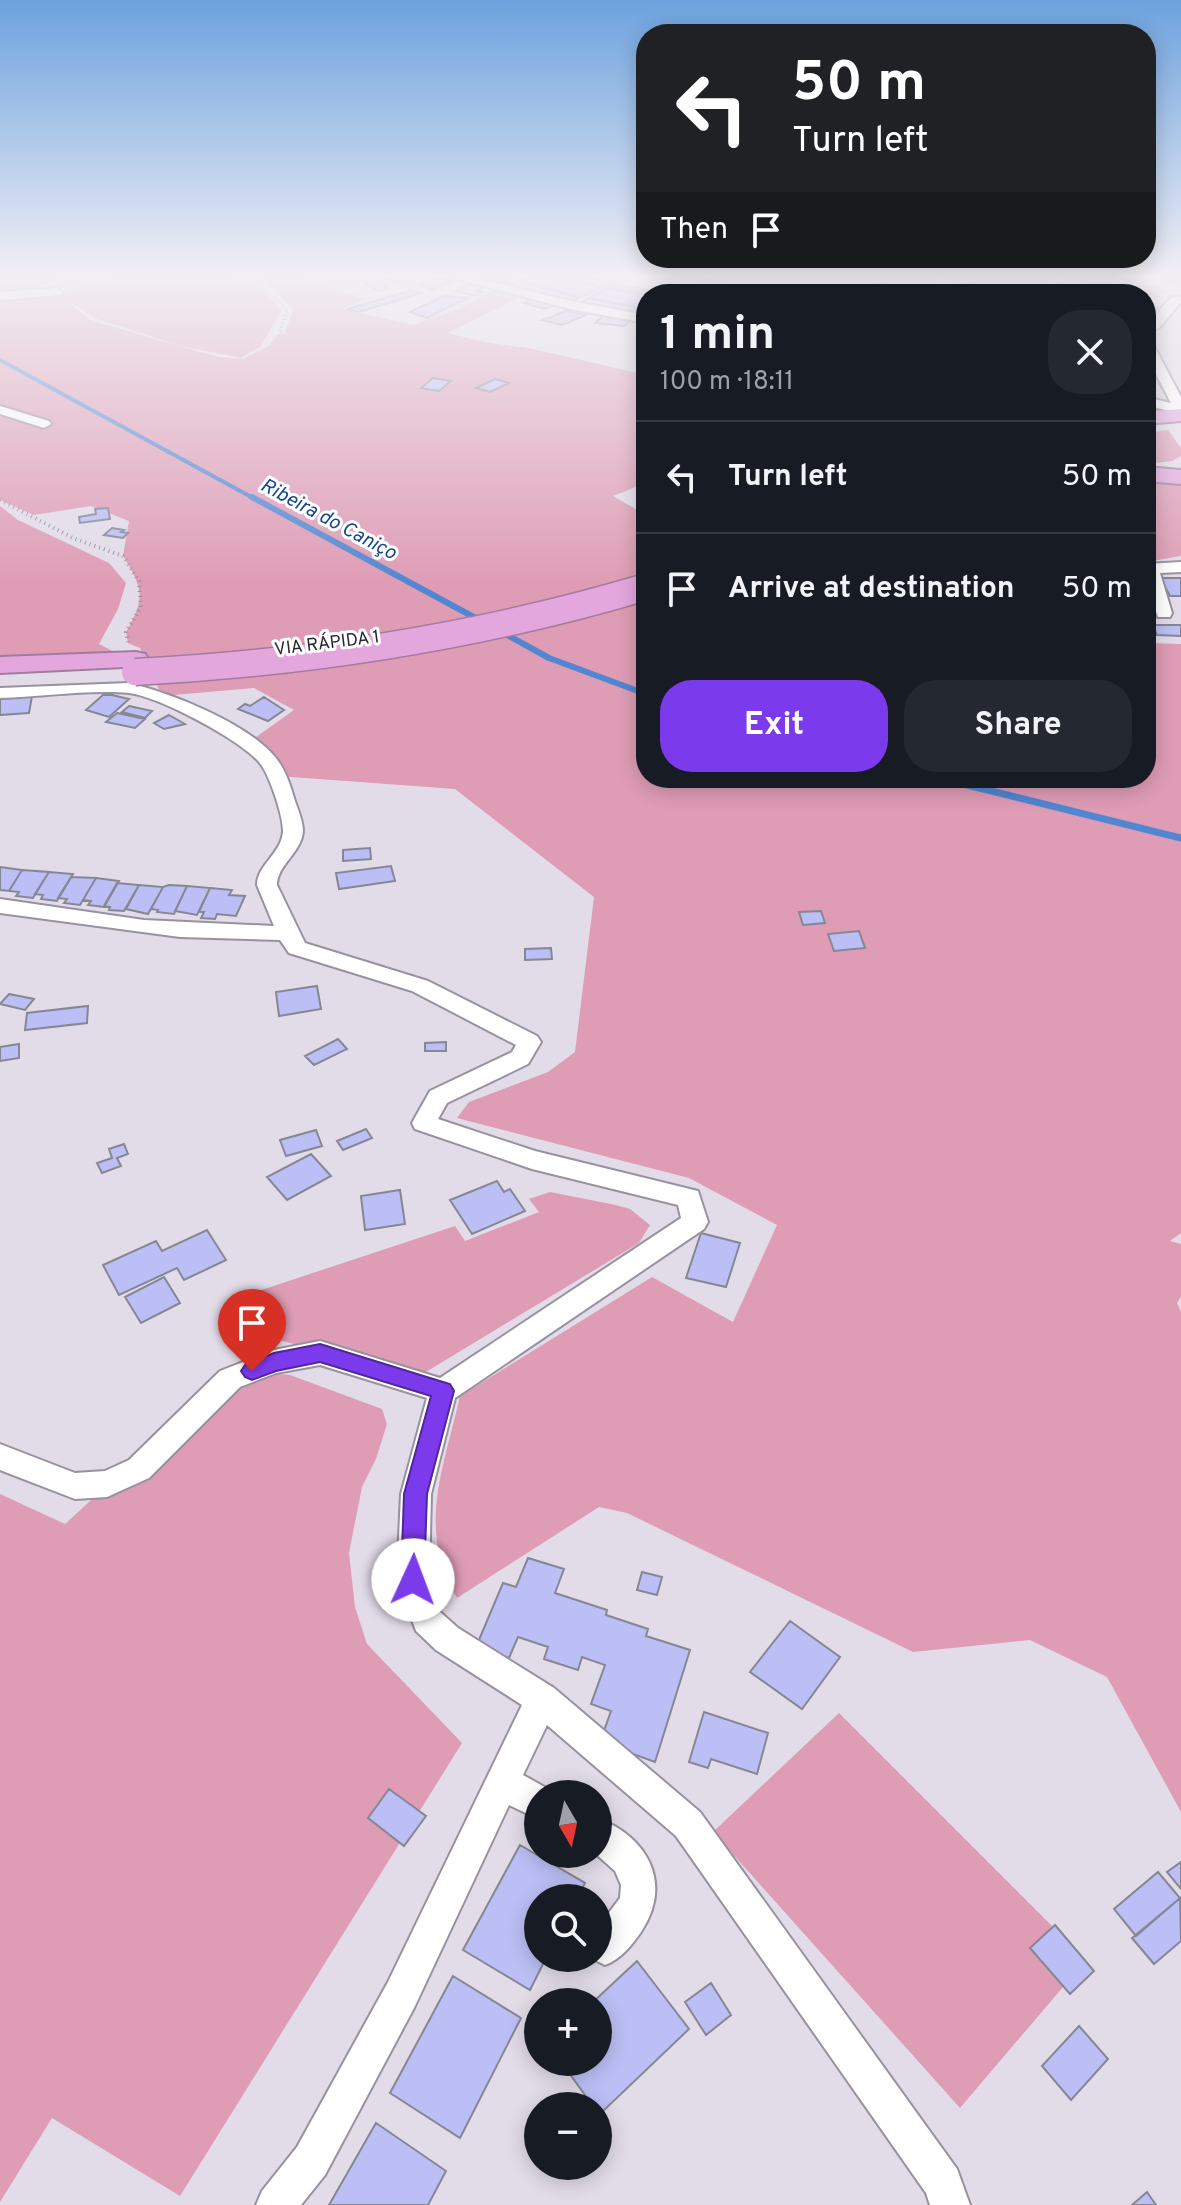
<!DOCTYPE html>
<meta charset="utf-8">
<style>
body{margin:0;font-family:Overpass,sans-serif;background:#242831;color:#f1f3f6;height:100vh;display:flex;flex-direction:column;font-size:30px;white-space:nowrap}
*{box-sizing:border-box;margin:0}
p{font-size:26px;color:#9ea1a6}
.icon{flex:none;width:44px;height:44px;fill:none;stroke:currentColor;stroke-width:2;stroke-linecap:round;stroke-linejoin:round}
.map{position:relative;flex:1;overflow:hidden}
.side{position:absolute;left:636px;top:284px;width:520px;height:504px;display:flex;flex-direction:column;background:#171b24;border-radius:32px;box-shadow:0 4px 20px #0003}
.side>*{flex:none}
.top-card{position:absolute;left:636px;top:24px;width:520px;height:244px;border-radius:32px;box-shadow:0 4px 20px #0003;background:#202124;color:#fff;overflow:hidden}
.needle{width:52px;rotate:171deg}
.tools{position:absolute;left:524px;top:1780px;display:grid;gap:16px}
.tools a{display:grid;place-items:center;width:88px;height:88px;border-radius:50%;background:#171b24;box-shadow:0 4px 20px #0003;font-size:40px}
.pin{position:absolute;display:grid;place-items:center;width:68px;height:68px;color:#fff;margin:-82px -34px;border-radius:50% 50% 50% 0;rotate:-45deg;box-shadow:0 0 8px #0007}
.pin .icon{rotate:45deg}
.me{position:absolute;width:88px;margin:-44px;rotate:2deg;stroke-linejoin:round;filter:drop-shadow(0 0 6px #0008)}
.turn{display:flex;align-items:center;gap:28px;height:168px;padding:0 24px;font-size:36px}
.turn .icon{width:104px;height:104px;stroke-width:2.5}
.turn b{display:block;font-size:56px;line-height:68px}
.then{display:flex;align-items:center;height:76px;padding:0 24px;background:#0003;gap:16px;font-size:30px}
.round{display:grid;place-items:center;flex:none;width:84px;height:84px;border-radius:32px;background:#242831}
.summary{display:flex;align-items:center;justify-content:space-between;height:136px;padding:0 24px}
h1{font-size:48px;font-weight:700;line-height:60px}
.button{display:flex;gap:16px;margin-top:auto;padding:16px 24px}
.button a{flex:1;height:92px;border-radius:32px;background:#7c3aed;color:#fff;font-size:32px;font-weight:700;line-height:92px;text-align:center}
.button a+a{background:#242831;color:#f1f3f6}
ul{padding:0;list-style:none}
li{display:flex;align-items:center;gap:24px;height:112px;padding:0 24px;border-top:2px solid #363941}
li div{flex:1}
li b{display:block;font-size:30px}
li em{font-style:normal}
.map>svg:first-child{display:block}
.green{fill:#de9cb5}
.lines{fill:none;stroke-linecap:round;stroke-linejoin:round}
.stream-far2{stroke:#5286d0;stroke-width:4}
.stream-far1{stroke:#5286d0;stroke-width:6}
.stream{stroke:#5286d0;stroke-width:7}
.building{fill:#bcbff5;stroke:#868794;stroke-width:2}
.minor-casing{stroke:#98929f;stroke-width:4}
.highway-casing{stroke:#a37b9f;stroke-width:4}
.path-far1{stroke:#96929b;stroke-width:3;stroke-dasharray:1 3;stroke-linecap:butt}
.path{stroke:#96929b;stroke-width:4;stroke-dasharray:1 4;stroke-linecap:butt}
.minor{fill:#fff;fill-rule:evenodd}
.highway{fill:#e4a7dd;fill-rule:evenodd}
.highway-bridge-casing{stroke:#a37b9f;stroke-width:29;stroke-linecap:butt}
.highway-bridge{stroke:#e4a7dd;stroke-width:26}
.route{fill:#7c3aed;stroke:#51269a;stroke-width:2}
.labels{text-anchor:middle;dominant-baseline:central;stroke-width:6;stroke-linejoin:round;paint-order:stroke}
.far-street-label{font-size:18px;fill:#2a282d;stroke:#fff}
.far-water-label{font-size:20px;font-style:italic;fill:#14478b;stroke:#fff}
</style>
<div class="map">
<svg width="1181" height="2205" viewBox="0 0 1181 2205">
<rect width="100%" height="100%" fill="#e2dce9"/>
<path class="green" d="M0,276H57C38,292 24,292 0,292Z
M123,276H224L262,288L281,311L261,346L241,358L181,346L97,319L66,300L90,320L218,357L243,359L267,347L280,332L284,335L293,310L262,276H299L365,299L342,309L413,325L459,309L497,287L522,296L447,333L489,343L529,348L646,375V483L613,496L646,515V778H1146V643L1181,644V1233L1170,1241L1181,1244V1296L1177,1303L1181,1312V1812L1107,1677L1030,1640L913,1652L627,1513L599,1507L457,1598C416,1529 444,1468 460,1396L652,1277L733,1322L777,1225L689,1178L457,1118L469,1102L548,1072L575,1052L594,897L455,789L278,776L249,742L294,710L254,688L162,696L140,648L128,643L126,632C145,599 144,589 123,556L129,521L91,506L34,515L0,500V296L58,294Z
M1000,276H1049L1011,293L956,284Z
M1130,280L1167,290L1146,305V294H1102Z
M741,285L801,288L813,294H724Z
M1168,430L1181,448V456L1172,461L1146,464V433Z
M1146,481L1181,484V556L1146,562Z
M0,506L18,520L109,563L126,583L118,609L99,644L122,656L0,659Z
M550,1192L616,1205L630,1209L650,1225L639,1243L416,1378L229,1326L219,1320L221,1311L228,1301L455,1226L465,1241L539,1212L529,1199Z
M264,1372L290,1375L382,1409L387,1424L376,1459L362,1487L349,1553L355,1607L367,1644L462,1743L180,2196L52,2118L0,2202V1494L65,1524L196,1404Z
M839,1713L1086,1960L960,2108L713,1832Z"/>
<g class="lines">
<path class="stream-far2" d="M0,360L255,499"/>
<path class="stream-far1" d="M252,497L481,621
M500,631L549,658L646,694
M941,778L959,783"/>
<path class="stream" d="M951,781L1181,838"/>
</g>
<path class="building" d="M459,276H514L505,281L510,282L507,284Z
M537,276H583L611,283L570,302L508,285Z
M537,276H558L602,287L570,302L508,285Z
M1097,276H1139L1099,294H1055Z
M1147,276H1181V280L1174,283Z
M391,278L399,282L382,285L388,288L379,291L366,284Z
M435,278L452,281L433,290L418,285Z
M707,279L722,282L709,290L694,286Z
M518,281L579,297L570,302L508,285Z
M518,281L579,297L570,302L508,285Z
M886,283L892,289H899L903,293L877,294L867,285Z
M470,284L484,287L477,291L483,292L476,296L456,291Z
M614,284L669,293L646,294V308L638,313L578,304Z
M611,286L659,294H646V308L638,313L578,304Z
M607,288L646,295V308L638,313L578,304Z
M412,290L422,293L358,312L348,309Z
M444,296L468,298L427,318L410,312Z
M537,298L557,304L544,309L524,303Z
M588,298L645,309L638,313L578,304Z
M588,298L645,309L638,313L578,304Z
M566,311L586,315L562,325L543,320Z
M603,316L631,320L624,326L595,323Z
M433,378L451,381L439,391L421,388Z
M495,379L509,383L490,392L476,388Z
M108,508L110,519L80,523L79,517L96,514L95,509Z
M112,528L124,530L121,532L128,533L123,538L104,535Z
M1160,578H1181V596H1170Z
M1152,625H1181V636L1157,635Z
M103,695H112L129,699L109,717L86,710Z
M32,696L29,713L0,715V699Z
M264,697L284,710L268,721L238,709L245,704L250,706Z
M129,706L152,711L145,718L122,712Z
M117,713L145,719L135,728L106,722Z
M169,715L185,724L164,729L154,723Z
M370,848L371,859L343,861V850Z
M391,866L395,881L339,889L336,873Z
M0,867L22,870L9,891L0,890Z
M22,870L49,872L33,898L16,896L19,892L9,891Z
M49,872L73,874L57,901L41,899L43,895L35,894Z
M71,877L96,878L80,905L64,903L67,899L58,898Z
M96,878L119,881L104,907L88,905L91,901L83,900Z
M117,883L139,885L124,911L109,910L110,907L104,906Z
M139,885L163,887L148,914L126,909Z
M169,885L187,886L174,914L157,912L158,910L151,909L163,887Z
M187,886L210,888L197,915L175,911Z
M210,888L232,890L229,895L245,896L236,916L217,914L215,919L201,918L204,912H199Z
M821,911L825,923L803,925L799,912Z
M859,931L865,948L834,951L828,934Z
M551,948L552,959L525,960V949Z
M317,986L321,1009L279,1016L276,992Z
M9,994L34,999L25,1010L0,1004Z
M88,1006L87,1023L25,1030L27,1013Z
M338,1039L347,1049L314,1065L305,1056Z
M446,1042V1051H425V1043Z
M19,1044V1058L0,1061V1047Z
M366,1129L372,1138L343,1150L337,1141Z
M316,1130L322,1146L286,1156L280,1140Z
M124,1144L128,1154L117,1158L121,1166L102,1173L97,1163L112,1158L109,1149Z
M311,1154L331,1176L287,1200L267,1177Z
M497,1181L504,1192L510,1189L525,1211L472,1234L450,1200Z
M400,1190L405,1224L365,1230L361,1196Z
M207,1230L226,1260L184,1280L177,1268L119,1295L103,1265L156,1241L162,1251Z
M701,1233L740,1243L726,1287L686,1278Z
M164,1277L180,1303L141,1323L125,1297Z
M528,1558L564,1569L555,1593L607,1610L606,1615L648,1629L646,1636L690,1650L655,1762L600,1742L611,1711L591,1704L605,1665L582,1657L578,1670L544,1659L548,1647L518,1637L509,1658L476,1647L503,1583L516,1587Z
M642,1572L662,1577L657,1595L637,1590Z
M790,1621L840,1657L802,1709L750,1672Z
M704,1712L768,1733L757,1774L711,1759L708,1768L689,1762Z
M389,1789L426,1816L404,1846L368,1818Z
M520,1845L585,1883L577,1898H538V1958H546L530,1990L463,1950Z
M1181,1862V1889L1167,1872Z
M1158,1872L1180,1898L1136,1936L1114,1909Z
M1180,1898L1181,1941L1154,1964L1132,1938Z
M1055,1925L1094,1971L1070,1994L1030,1948Z
M637,1961L689,2029L599,2115L598,2106H593L561,2062H598V2002H593Z
M453,1976L521,2018L460,2138L390,2093Z
M711,1983L731,2015L706,2035L685,2002Z
M1079,2026L1108,2059L1071,2100L1042,2066Z
M376,2123L446,2171L428,2205H329Z
M1147,2192L1156,2205H1132Z"/>
<g class="lines">
<defs>
<path id="minor" d="M447,276H466L570,301L646,315V323L570,309Z
M929,276H942L956,286L997,294L949,292Z
M1058,276H1072L1040,294H1025Z
M56,288L62,292L60,295L0,300V292Z
M1172,297H1180L1181,302L1159,328L1146,333V324Z
M1146,338L1152,342L1181,397V414L1146,405V397L1171,403L1146,355Z
M0,406L49,421L51,424L44,428L0,414Z
M1181,562V572L1160,573L1172,613L1170,617H1158L1146,585V564Z
M129,683C171,693 247,723 275,757C286,770 290,785 295,801C298,810 303,821 303,831C302,852 277,865 277,885L305,943L428,981L537,1036L541,1042L528,1064L447,1103L438,1119L535,1151L698,1191L708,1222L704,1229L455,1398L431,1494L429,1580L439,1611L458,1628L554,1688L700,1812L957,2169L970,2205H930L926,2193L676,1836L547,1725L523,1775L550,1790L552,1794H538V1819L509,1805L414,2008L325,2175L301,2205H256L262,2191L297,2147L388,1982L522,1705L436,1650L416,1631L397,1580L401,1494L427,1398L320,1365L276,1373L240,1387L149,1478L107,1497L75,1499L0,1470V1444L75,1473L105,1471L129,1460L220,1371L274,1350L320,1341L440,1378L681,1218L678,1205L532,1169L415,1129L412,1123L430,1091L512,1052L516,1045L412,991L289,953L280,940L180,937L0,913V899L144,920L274,926L257,885C257,865 282,853 283,831C283,815 269,773 259,762C239,739 160,697 129,693C93,689 38,697 0,698V688Z
M598,1818C648,1838 673,1883 641,1932C631,1946 621,1959 605,1965L591,1958H598V1927L620,1898L621,1885L615,1871L596,1854Z"/>
<path id="highway" d="M1151,306L1160,312L1146,320V308Z
M1181,409V421L1146,424V412Z
M1146,467L1181,470V484L1146,481Z
M136,652L145,654L149,660L145,666L0,673V657Z"/>
</defs>
<use href="#minor" class="minor-casing"/>
<use href="#highway" class="highway-casing"/>
<path class="path-far1" d="M255,276L287,310L280,332"/>
<path class="path" d="M0,500L73,538L123,556L139,581L141,607L126,632L128,642"/>
<use href="#minor" class="minor"/>
<use href="#highway" class="highway"/>
<defs>
<path id="highway-bridge" d="M135,672C310,663 478,637 646,587"/>
</defs>
<use href="#highway-bridge" class="highway-bridge-casing"/>
<use href="#highway-bridge" class="highway-bridge"/>
</g>
<linearGradient id="sky" x2="0" y2="1"><stop stop-color="#6ca2de"/><stop offset="0.47" stop-color="#f2eff5"/><stop offset="1" stop-color="#f2eff5" stop-opacity="0"/></linearGradient>
<rect width="1181" height="584" fill="url(#sky)"/>
<path class="route" d="M320,1344L443,1382L450,1384L454,1391L427,1494L424,1580L421,1588L413,1591L404,1588L401,1580L404,1494L431,1396L320,1362L276,1371L252,1380L245,1377L241,1371L245,1365L274,1353Z"/>
<g class="labels">
<g class="far-street-label">
<text transform="translate(327 644) rotate(-7)">VIA RÁPIDA 1</text>
</g>
<g class="far-water-label">
<text transform="translate(328 520) rotate(28)">Ribeira do Caniço</text>
</g>
</g>
</svg>
<div class="tools">
<a><svg class="needle" viewBox="-14 -14 28 28"><path d="M0-13l5 13h-10z" fill="#e53935"/><path d="M0 13l5-13h-10z" fill="#9ea1a6"/></svg></a>
<a><svg class="icon" aria-label="search" viewBox="0 0 24 24"><circle cx="10" cy="10" r="6"/><path d="M15 15l6 6"/></svg></a>
<a>+</a>
<a>−</a>
</div>
<div class="pin" style="left:252px;top:1371px;background:#d93025"><svg class="icon" aria-label="arrive" viewBox="0 0 24 24"><path d="M6 21V4h12l-3 4 3 4H6"/></svg></div>
<svg class="me" style="left:413px;top:1580px" viewBox="-20 -20 40 40"><circle r="19" fill="#fff"/><path d="M0-13L10 11 0 6-10 11z" fill="#7c3aed"/></svg>
<div class="top-card">
<div class="turn"><svg class="icon" aria-label="left" viewBox="0 0 24 24"><path d="M17 20v-9H6M10 6l-5 5 5 5"/></svg><div><b>50 m</b>Turn left</div></div>
<div class="then">Then<svg class="icon" aria-label="arrive" viewBox="0 0 24 24"><path d="M6 21V4h12l-3 4 3 4H6"/></svg></div>
</div>
<section class="side">
<div class="summary"><div><h1>1 min</h1><p>100 m · 18:11</p></div><a class="round"><svg class="icon" aria-label="close" viewBox="0 0 24 24"><path d="M6 6l12 12M18 6L6 18"/></svg></a></div>
<ul>
<li><svg class="icon" aria-label="left" viewBox="0 0 24 24"><path d="M17 20v-9H6M10 6l-5 5 5 5"/></svg><div><b>Turn left</b></div><em>50 m</em></li>
<li><svg class="icon" aria-label="arrive" viewBox="0 0 24 24"><path d="M6 21V4h12l-3 4 3 4H6"/></svg><div><b>Arrive at destination</b></div><em>50 m</em></li>
</ul>
<div class="button"><a>Exit</a><a>Share</a></div>
</section>
</div>
